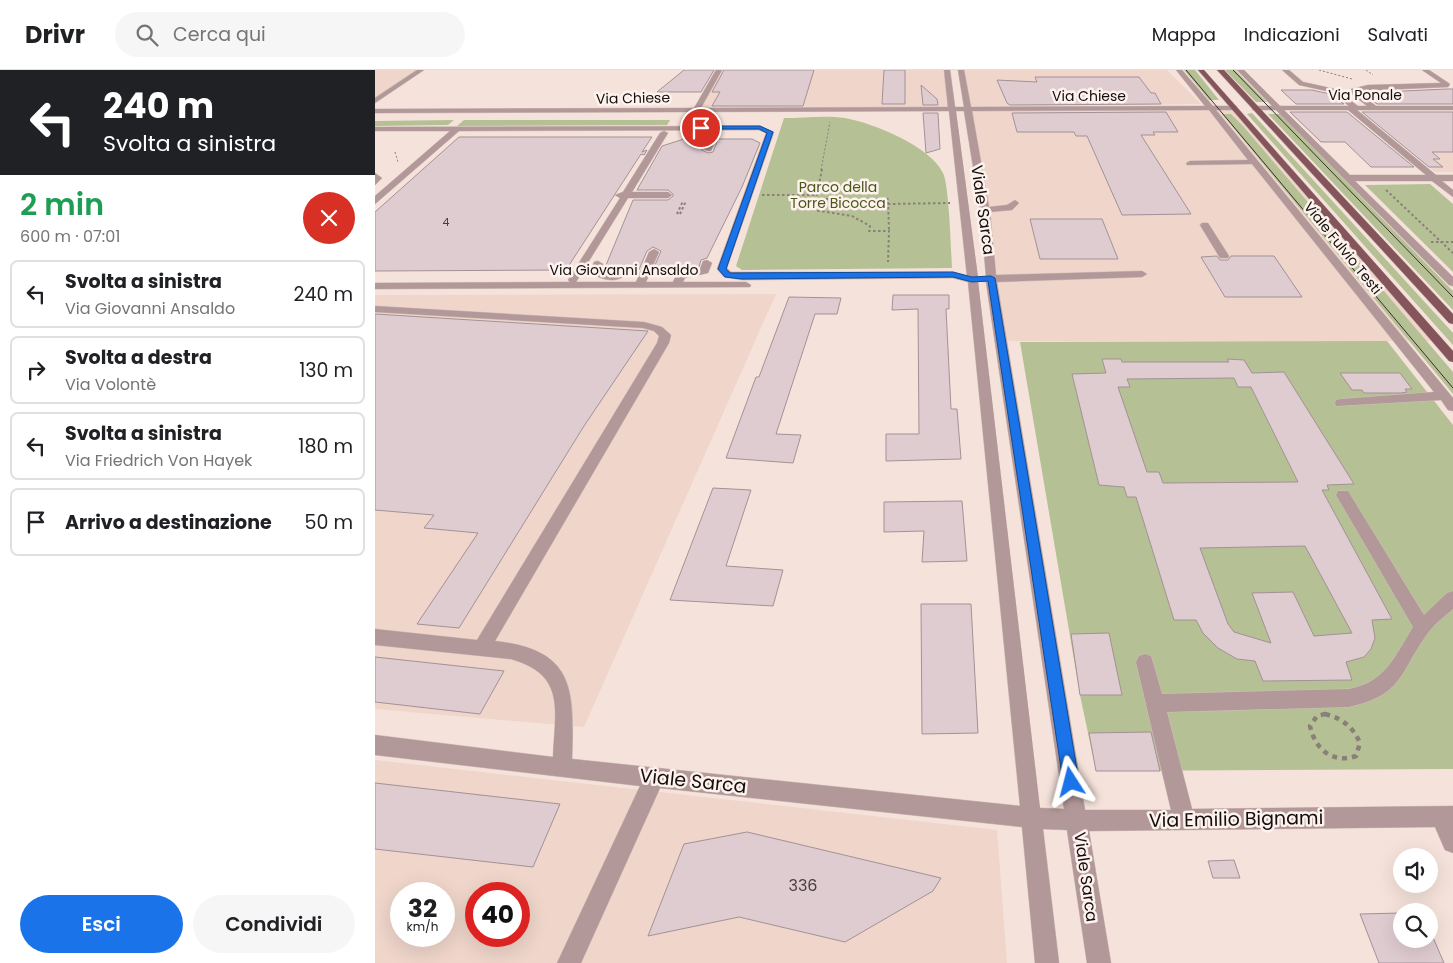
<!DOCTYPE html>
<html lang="it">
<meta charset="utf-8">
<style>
body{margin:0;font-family:Poppins,sans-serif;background:#f6f6f6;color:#202124;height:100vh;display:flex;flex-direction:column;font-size:19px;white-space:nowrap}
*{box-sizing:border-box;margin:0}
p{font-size:16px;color:#757577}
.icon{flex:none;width:28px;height:28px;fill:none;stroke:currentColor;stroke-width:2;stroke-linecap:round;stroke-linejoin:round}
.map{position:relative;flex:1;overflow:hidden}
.sheet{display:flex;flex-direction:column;background:#fff;width:375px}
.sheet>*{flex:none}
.banner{background:#202124;color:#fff;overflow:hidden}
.tools{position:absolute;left:1018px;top:778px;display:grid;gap:10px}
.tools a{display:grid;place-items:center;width:45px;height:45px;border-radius:50%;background:#fff;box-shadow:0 5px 20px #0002;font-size:25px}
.speed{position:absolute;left:15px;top:812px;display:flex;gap:10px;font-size:25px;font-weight:700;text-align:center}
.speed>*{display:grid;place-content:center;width:65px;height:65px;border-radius:50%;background:#fff;box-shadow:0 5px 20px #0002;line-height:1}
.speed small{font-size:12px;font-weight:400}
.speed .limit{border:8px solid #d22;background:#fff;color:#111}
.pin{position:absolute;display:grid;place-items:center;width:42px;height:42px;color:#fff;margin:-21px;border:2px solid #fff;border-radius:50%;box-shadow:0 1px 5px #0007}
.me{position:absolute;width:55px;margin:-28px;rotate:351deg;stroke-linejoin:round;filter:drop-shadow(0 0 4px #0008)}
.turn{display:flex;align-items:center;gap:18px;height:105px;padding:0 20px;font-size:22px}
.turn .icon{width:65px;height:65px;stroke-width:2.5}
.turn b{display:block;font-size:35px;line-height:42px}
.round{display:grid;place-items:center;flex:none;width:52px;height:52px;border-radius:26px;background:#f6f6f6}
.headline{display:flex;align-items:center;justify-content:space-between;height:85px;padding:0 20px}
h1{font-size:30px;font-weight:600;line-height:38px;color:#1e9e55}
.cta{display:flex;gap:10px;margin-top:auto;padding:10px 20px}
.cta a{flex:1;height:58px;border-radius:30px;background:#1a73e8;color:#fff;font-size:20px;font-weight:600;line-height:58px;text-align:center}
.cta a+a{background:#f6f6f6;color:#202124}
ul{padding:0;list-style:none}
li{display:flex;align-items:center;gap:15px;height:68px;margin:0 10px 8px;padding:0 10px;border:2px solid #e0e0e0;border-radius:8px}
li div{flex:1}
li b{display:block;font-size:19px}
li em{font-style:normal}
header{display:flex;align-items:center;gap:30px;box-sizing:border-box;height:70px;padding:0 25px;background:#fff;border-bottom:1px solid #e0e0e0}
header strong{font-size:24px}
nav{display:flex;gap:28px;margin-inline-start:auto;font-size:18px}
.search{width:350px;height:45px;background:#f6f6f6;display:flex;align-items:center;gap:12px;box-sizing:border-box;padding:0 18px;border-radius:28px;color:#757577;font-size:19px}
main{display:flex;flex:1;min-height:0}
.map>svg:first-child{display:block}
.built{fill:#efd5ca;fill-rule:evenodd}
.green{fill:#b5c095}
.building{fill:#dfccd1;stroke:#a39196;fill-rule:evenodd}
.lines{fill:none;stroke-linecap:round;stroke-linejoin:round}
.minor-casing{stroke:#d1c1ba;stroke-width:1}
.major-casing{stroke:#d1c1ba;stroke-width:1}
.path-far2{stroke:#8a7f79;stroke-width:1;stroke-dasharray:2 2;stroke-linecap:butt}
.path-far1{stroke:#8a7f79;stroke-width:2;stroke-dasharray:2.5 2.5;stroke-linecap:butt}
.path{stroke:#8a7f79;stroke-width:4.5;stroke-dasharray:5 5;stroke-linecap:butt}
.minor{fill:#b39899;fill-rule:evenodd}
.major{fill:#84555a;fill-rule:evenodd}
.tram{stroke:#352f2b;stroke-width:1}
.route{fill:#1a73e8;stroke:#114b97}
.labels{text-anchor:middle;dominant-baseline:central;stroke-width:5;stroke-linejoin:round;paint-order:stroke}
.far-number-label{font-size:11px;fill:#473e3d}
.far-street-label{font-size:14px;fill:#140f0c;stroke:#fdf2ed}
.far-park-label{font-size:14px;fill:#4a561a;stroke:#fdf2ed}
.street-label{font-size:16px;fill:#140f0c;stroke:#fdf2ed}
.near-number-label{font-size:16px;fill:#473e3d}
.near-street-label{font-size:19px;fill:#140f0c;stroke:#fdf2ed}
</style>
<header>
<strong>Drivr</strong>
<div class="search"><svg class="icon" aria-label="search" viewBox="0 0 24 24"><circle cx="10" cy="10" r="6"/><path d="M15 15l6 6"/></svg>Cerca qui</div>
<nav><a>Mappa</a><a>Indicazioni</a><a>Salvati</a></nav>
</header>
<main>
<section class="sheet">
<div class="banner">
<div class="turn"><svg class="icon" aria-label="left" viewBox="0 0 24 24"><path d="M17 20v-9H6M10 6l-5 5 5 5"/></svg><div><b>240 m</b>Svolta a sinistra</div></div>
</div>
<div class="headline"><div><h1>2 min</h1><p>600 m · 07:01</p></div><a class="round" style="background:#d93025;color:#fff"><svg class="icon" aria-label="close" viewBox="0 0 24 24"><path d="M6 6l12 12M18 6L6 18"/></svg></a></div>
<ul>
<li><svg class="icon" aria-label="left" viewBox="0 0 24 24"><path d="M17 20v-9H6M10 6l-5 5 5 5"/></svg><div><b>Svolta a sinistra</b><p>Via Giovanni Ansaldo</p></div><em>240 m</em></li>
<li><svg class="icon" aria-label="right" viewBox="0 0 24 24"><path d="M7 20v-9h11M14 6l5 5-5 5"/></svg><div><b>Svolta a destra</b><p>Via Volontè</p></div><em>130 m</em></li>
<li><svg class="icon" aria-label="left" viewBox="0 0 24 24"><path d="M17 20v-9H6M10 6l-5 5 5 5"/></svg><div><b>Svolta a sinistra</b><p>Via Friedrich Von Hayek</p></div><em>180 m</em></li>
<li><svg class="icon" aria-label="arrive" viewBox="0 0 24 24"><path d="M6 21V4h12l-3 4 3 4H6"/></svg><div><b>Arrivo a destinazione</b></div><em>50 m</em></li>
</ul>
<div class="cta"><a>Esci</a><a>Condividi</a></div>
</section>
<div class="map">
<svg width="1078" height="893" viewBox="0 0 1078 893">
<rect width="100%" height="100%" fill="#f5e3db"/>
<path class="built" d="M0,0H47L0,33Z
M347,0H569L573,38H324Z
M587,0H792L826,34L592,37Z
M595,39H858L1060,271H632Z
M1020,69H1078V102H1060Z
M401,224L209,657L0,639V225Z
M0,690L622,760L632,893H0ZM26,824H69V866H26ZM101,824H144V866H101Z"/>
<path class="green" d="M809,0H820L844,30H834Z
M850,0H860L892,32H881Z
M877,43L1078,263V275L872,44Z
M847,44H856L868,56L1078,302V324Z
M893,44H905L1078,221V240Z
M409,48C428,48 451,45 470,48C498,53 555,76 568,103C574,114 576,181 577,198L367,200L361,196Z
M79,50L73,55L0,56V51Z
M89,50H295L292,55L82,56Z
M1055,114L1078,134V202L990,115Z
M1012,271L1078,355V699L721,701L705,625L645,272Z"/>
<path class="building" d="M309,0H339L326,22H282Z
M349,0H439L428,36H337L345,22H337Z
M509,0H530V34H507Z
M660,7H764L776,23H780L786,34L635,35L632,33L622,10L662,12Z
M546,15L562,29L563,35H548Z
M1071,19H1078V34H1002L987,23Z
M906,20H937L955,24L969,34H921Z
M791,42L803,62H778L780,65H766L816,144L747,145L712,66H701L699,62H642L637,43Z
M915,42H972L1039,97H996L970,72H946Z
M987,42H1078V82H1057L1065,89H1058L1068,97H1054Z
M548,43H563L565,79L551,83Z
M84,67H277L267,82L272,80L269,85L266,84L191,200L0,201V142Z
M309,69H331L327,80L333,83L338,82L343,69H377L385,73L367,117L332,188L326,190L324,197L301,201L277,202L286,181L278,177L272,181L263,202L229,200L258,130H293L298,126V124L293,120H262L287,76Z
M655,149H727L743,189H665Z
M842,186L845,190H853L856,186H899L927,227H850L826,187Z
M518,225H574V239H571L576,339H582L586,389L511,391V364H544L543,239L517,240Z
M414,227L466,228L462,244H440L401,364L426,365L418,393L351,388L381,307H384Z
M0,244L273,261L209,356L84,558L42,554L103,463L49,458L59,445L0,440Z
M727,289H746L747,292H854L852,289L869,290L877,303L909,302L979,414L952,415L954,420H947L1017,549L997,550L1000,568L996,579L989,587L971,592L977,610L888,611L880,591L862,589L843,578L828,563L821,550H799L761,427H752L749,417L724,415L697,304L731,303ZM859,308L863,317H876L923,412L788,413L784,402H772L743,317H755L752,309ZM930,476L977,563L939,566L918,522L877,523L896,573L859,562L853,554L825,478Z
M965,303H1025L1037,319H1030L1032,322L1026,323H989L987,320H977Z
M338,418L376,420L351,496L408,500L398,536L295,530Z
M587,431L592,491L547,492L549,461L509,462V432Z
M546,534H596L603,663L547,664Z
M734,563L747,625H705L696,564Z
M0,587L129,601L105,644L0,632Z
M776,662L785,701H721L714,663Z
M0,713L185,734L158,797L0,779Z
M372,762L566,808L558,821L470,872L364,847L273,866L309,774Z
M859,790L865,808H838L833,791Z
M1026,843V869H1054V858L1069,893H1004L985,844Z"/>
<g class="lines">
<defs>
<path id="minor" d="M42,0H49L0,33V28Z
M341,0H347L326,38L573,37L569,0H575L580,37H589L583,0H589L596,37L830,36L801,0H807L838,36H862L859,40H841L1078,328V341L1073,340L1066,330L961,336L960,333L961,330L966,329L1059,322L877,94L812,95L811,93L815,91L873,90L834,40L597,41L614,137L632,135L640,130L644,133L637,140L615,142L621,205L767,201L772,204L767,207L622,212L710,740H796L761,592L764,586L770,584L776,586L787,624L974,619C1011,612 1020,586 1038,557L961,425L963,421H973L1049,545L1072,523L1078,521V539C1070,546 1059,554 1053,563C1024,602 1029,625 974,637L792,642L817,739L1078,736V783L1070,780L1060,757L714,761L736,893H712L692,760L668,759L684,893H660L647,757L285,718L206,893H182L265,716L0,685V665L178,687C180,639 191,605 136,589L0,575V559L102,570L282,273L284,266L279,261L268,258L0,242V236L269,252L287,257L296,265L294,273L120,571C201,580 199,620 197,689L645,736L593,212L578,208L367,210L349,207L342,199L391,63L384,60L84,61L0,134V126L75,61H0V57L385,56L399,62L352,198L356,202H578L592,206L574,41L0,43V39L319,38ZM581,41H589L605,140L611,206L603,207ZM603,211L611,212L689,739L665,738Z
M862,0H869L905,36H974L956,22L924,15L907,0H914L928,12L960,19L983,36H992L978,25L976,19L993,15L1066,13L1047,0H1054L1075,14L1073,17L982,21L1001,36H1078V40H982L1061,105H1078V111H1067L1078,120V127L1057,111H980L1078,207V216L1074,215L901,40H877L880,36H897ZM909,40H973L1051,105H975Z
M289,61L293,63L257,122H293L297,125L293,128H253L201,212H261L274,182L279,179L284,182L271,212H298L302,203L325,199L328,191L332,190L337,193L333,203L310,208L308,212H371L376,215L375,217L0,219V213L195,212L193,210L245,128L240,125L248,122L285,63Z
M334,68L341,70L336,81H333L329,79Z
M0,103L7,108L0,115Z
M827,153H833L854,186L853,188H845L825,155Z
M223,191L228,194L225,200C233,205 243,200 249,206C240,214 222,209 215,201L219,192Z"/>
<path id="major" d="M823,0H829L1078,281V292L1074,291Z
M842,0H849L1078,244V254L1074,253Z"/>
</defs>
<use href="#minor" class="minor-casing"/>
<use href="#major" class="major-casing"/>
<path class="path-far2" d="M944,0L977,9
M991,0L998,5
M20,82L23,92
M446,100L455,52"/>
<path class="path-far1" d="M447,99L439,140L477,146L495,156L494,161H514L513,192
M1011,120L1078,183
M387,125H442
M441,129H513L514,161
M513,134L575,133
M302,144L308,131
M305,144L311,131
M1056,172H1078"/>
<path class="path" d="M950,644C967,648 978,657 985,673L981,686C957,694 940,679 935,656L942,646Z"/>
<use href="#minor" class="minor"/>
<use href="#major" class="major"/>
<path class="tram" d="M811,0L1078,318
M858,0L1078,227"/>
</g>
<path class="route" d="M326,56H385L398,62L351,199L355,203L578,202L597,207L616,206L620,208L704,712L702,718L696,720L691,718L688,712L613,211L597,212L578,207L367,209L350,207L343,199L392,63L384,59H324Z"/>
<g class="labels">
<g class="far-number-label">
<text x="71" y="152">4</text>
</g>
<g class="far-street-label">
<text x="990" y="25">Via Ponale</text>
<text x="714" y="26">Via Chiese</text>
<text transform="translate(258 28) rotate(-1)">Via Chiese</text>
<text transform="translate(968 178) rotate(51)">Viale Fulvio Testi</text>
<text x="249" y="200">Via Giovanni Ansaldo</text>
</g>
<g class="far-park-label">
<text x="463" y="117">Parco della<tspan x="463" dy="16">Torre Bicocca</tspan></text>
</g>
<g class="street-label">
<text transform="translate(608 140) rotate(82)">Viale Sarca</text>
<text transform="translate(711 807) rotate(82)">Viale Sarca</text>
</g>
<g class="near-number-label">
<text x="428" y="815">336</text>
</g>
<g class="near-street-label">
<text transform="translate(318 711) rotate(6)">Viale Sarca</text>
<text transform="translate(861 749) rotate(-1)">Via Emilio Bignami</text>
</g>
</g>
</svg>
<div class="tools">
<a><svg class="icon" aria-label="sound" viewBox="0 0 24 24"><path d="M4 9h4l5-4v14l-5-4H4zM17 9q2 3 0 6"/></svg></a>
<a><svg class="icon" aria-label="search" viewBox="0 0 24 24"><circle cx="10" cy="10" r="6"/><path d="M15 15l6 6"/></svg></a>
</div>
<div class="speed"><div>32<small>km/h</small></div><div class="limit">40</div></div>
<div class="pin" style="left:326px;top:58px;background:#d93025"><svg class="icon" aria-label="arrive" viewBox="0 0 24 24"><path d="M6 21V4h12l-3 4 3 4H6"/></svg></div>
<svg class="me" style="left:696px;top:712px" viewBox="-20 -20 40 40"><path d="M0-17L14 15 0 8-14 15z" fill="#1a73e8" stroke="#fff" stroke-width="4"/></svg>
</div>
</main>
